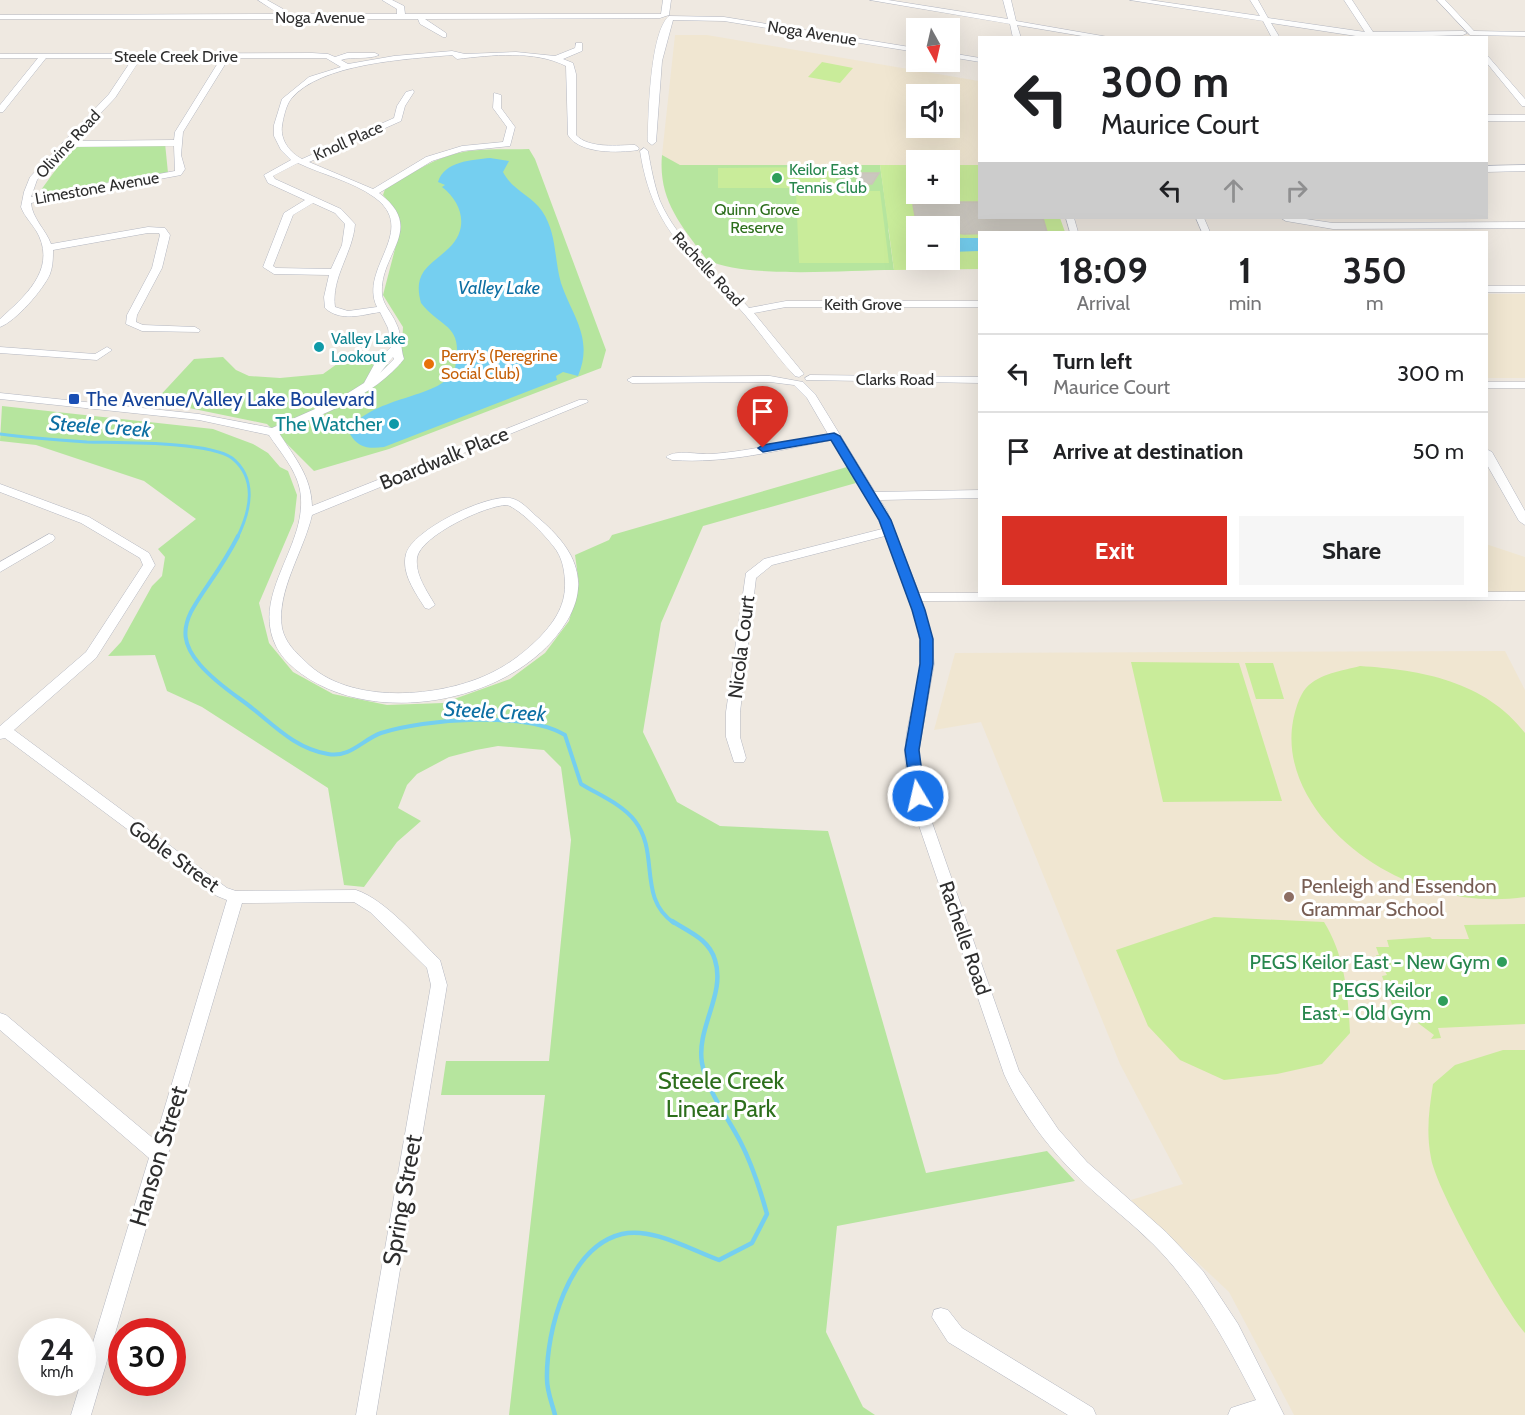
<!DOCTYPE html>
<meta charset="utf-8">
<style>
body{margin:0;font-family:Cabin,sans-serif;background:#f6f6f6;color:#202124;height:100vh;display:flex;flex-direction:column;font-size:22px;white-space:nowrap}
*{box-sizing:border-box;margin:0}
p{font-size:20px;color:#757577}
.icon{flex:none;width:33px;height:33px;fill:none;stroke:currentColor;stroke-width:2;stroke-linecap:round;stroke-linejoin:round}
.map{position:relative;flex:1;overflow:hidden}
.side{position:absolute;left:978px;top:231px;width:510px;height:366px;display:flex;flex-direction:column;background:#fff;border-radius:0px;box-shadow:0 6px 24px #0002}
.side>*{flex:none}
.guide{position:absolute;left:978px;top:36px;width:510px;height:183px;border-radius:0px;box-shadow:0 6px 24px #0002;background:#fff;color:#202124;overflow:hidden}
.needle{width:39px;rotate:172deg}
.tools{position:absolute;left:906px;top:18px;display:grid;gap:12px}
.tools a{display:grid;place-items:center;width:54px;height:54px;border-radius:0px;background:#fff;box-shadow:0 6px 24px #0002;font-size:30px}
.speed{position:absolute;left:18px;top:1318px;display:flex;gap:12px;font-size:30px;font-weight:700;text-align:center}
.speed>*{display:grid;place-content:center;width:78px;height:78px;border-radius:50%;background:#fff;box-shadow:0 6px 24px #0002;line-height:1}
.speed small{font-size:15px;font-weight:400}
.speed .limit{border:9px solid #d22;background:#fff;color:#111}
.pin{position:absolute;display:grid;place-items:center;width:51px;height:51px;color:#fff;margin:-62px -26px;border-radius:50% 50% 50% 0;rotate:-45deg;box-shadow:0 0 6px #0007}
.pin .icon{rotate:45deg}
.me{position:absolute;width:66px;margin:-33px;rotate:351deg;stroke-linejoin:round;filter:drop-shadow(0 0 4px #0008)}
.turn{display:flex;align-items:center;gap:21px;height:126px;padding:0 24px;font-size:27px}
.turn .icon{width:78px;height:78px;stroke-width:2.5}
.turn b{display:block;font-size:42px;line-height:51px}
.lanes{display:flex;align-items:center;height:57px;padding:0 24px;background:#0003;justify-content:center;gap:30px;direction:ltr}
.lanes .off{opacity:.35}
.eta{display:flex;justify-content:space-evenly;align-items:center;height:102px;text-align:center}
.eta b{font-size:36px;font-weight:700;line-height:42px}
.action{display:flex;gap:12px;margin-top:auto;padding:12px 24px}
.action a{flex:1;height:69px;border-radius:0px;background:#d93025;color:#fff;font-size:24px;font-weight:700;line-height:69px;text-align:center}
.action a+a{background:#f6f6f6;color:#202124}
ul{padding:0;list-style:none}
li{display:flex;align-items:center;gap:18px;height:78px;padding:0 24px;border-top:2px solid #e0e0e0}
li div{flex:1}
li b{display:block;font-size:22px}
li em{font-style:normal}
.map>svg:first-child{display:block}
.education{fill:#f0e6d1;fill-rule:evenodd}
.green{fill:#b6e59e}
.pitch{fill:#c9ec9a;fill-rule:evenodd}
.water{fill:#75cff0}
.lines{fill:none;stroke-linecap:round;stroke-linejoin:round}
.stream-far2{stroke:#75cff0;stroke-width:3}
.stream-far1{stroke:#75cff0;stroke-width:4}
.stream{stroke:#75cff0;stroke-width:4.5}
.building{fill:#cbc7bf;stroke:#cbc5ba;stroke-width:1.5}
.minor-casing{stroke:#b4b7c1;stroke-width:1}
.minor{fill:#fff;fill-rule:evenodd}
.route{fill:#1a73e8;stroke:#114b97;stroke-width:1.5}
.leisure-dot{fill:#2e9e5b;stroke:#fff;stroke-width:2}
.culture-dot{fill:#0f9aa8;stroke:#fff;stroke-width:2}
.food-dot{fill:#e8710a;stroke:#fff;stroke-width:2}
.transit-dot{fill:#1a4fb4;stroke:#fff;stroke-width:2}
.education-dot{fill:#8d6e63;stroke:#fff;stroke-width:2}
.labels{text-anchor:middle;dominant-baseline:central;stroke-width:6;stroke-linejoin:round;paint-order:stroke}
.far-street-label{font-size:16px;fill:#2e2e2e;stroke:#fff}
.far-leisure-label{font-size:16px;fill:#27864d;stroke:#fff;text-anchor:start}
.far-park-label{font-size:16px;fill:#2c6e1b;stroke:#fff}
.far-culture-label{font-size:16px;fill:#0d838f;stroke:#fff;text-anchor:start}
.far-food-label{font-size:16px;fill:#c56008;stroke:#fff;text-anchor:start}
.far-water-label{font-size:18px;font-style:italic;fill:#0d6fa3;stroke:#fff}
.transit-label{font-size:20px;fill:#164399;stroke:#fff;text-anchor:start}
.culture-label{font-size:20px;fill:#0d838f;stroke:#fff;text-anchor:end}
.street-label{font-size:20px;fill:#2e2e2e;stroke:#fff}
.education-label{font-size:20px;fill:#785e54;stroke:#fff;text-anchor:start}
.leisure-label{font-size:20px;fill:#27864d;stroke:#fff;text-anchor:end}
.water-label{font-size:21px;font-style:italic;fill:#0d6fa3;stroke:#fff}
.near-park-label{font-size:24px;fill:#2c6e1b;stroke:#fff}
.near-street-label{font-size:24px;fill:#2e2e2e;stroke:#fff}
</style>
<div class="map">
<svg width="1525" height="1415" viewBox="0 0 1525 1415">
<rect width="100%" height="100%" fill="#efe9e1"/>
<path class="education" d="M675,35H707L979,81V165H950V160H916V165H679L662,155ZM916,94H950V128H916Z
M1487,294H1525V378H1487Z
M1486,544L1525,557V592H1487Z
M1505,651L1525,690V1415H1294L1229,1292L1131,1200L1183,1184L1120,1064L981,722L934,730L955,653Z"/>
<path class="green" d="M75,143H165L168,173L48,192L41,190Z
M529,149L535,159L606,350L601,368L389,449L314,471L267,424L155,401L194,359L223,357L236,370L249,376L280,378L323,374L337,364H401L403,327L383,295L401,226L396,211L383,195L385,189C406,177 427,162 451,155C475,147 504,150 529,149Z
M662,155L680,165H880L886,207L917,226L916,260H976L899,264L888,227L894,270C846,270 748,279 707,260C681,225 658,200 662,155Z
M2,406L213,429L253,444L268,453L280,467L288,471L297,495L294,521L259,603L269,643L293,672L333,694L387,705L443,703L510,679L545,653L569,621L579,584L575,555L609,540L612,535L847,467L856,483L703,526L661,623L643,732L677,802L720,826L828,831L926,1173L1047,1151L1075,1181L837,1226L826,1332L863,1407L875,1415H509L545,1095H441L446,1061H549L571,840L561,767L544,750L498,746L476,750L449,757L417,774L407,785L398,808L421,821L397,842L364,887L344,885L328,788L202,707L167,691L155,655L108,656L121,642L152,586L162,576L165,557L158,549L196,519L144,481L36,445L0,441Z"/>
<path class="pitch" d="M822,62L853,68L840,83L808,77Z
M880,165H916V194H950V165H979L980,218H1060L1065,232H980L979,269L894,270ZM916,226H950V260H916Z
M835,167L837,188H718V168Z
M796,191H880L889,263H799Z
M1131,662L1239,663L1282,801L1163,802Z
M1245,663H1273L1284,699H1256Z
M1360,666C1421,670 1485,681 1525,733V897C1474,904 1426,894 1381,868C1331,839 1282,782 1293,721C1295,711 1299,696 1306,688C1320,673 1342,671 1360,666Z
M1214,917L1324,922C1345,956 1348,994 1350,1033L1322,1064L1277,1074L1224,1080L1180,1060L1148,1026L1116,950Z
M1525,924V1024L1438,1028L1441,1038L1431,1039L1434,1035L1410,1017L1398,1021L1382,976L1387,975L1376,955H1379L1376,947H1389L1387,940L1430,937L1432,939H1469L1464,925Z
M1503,1050H1525V1333C1503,1308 1436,1189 1431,1158C1426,1132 1429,1110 1433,1084L1455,1065Z"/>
<path class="water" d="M490,158L509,161L503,172C512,190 532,196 542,211C557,233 554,259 561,283C572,316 594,338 578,376L563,372L556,376L557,380L384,447C369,449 358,448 350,434L358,431L359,427H351C377,397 436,397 449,376L456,377L460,371L455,368C464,323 442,330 421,303C418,292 417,281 424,271C431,262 441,256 449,248C469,229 463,203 442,187L445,185L438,182C444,161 472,160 490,158Z
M950,238H979V251L950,252Z"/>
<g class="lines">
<path class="stream-far2" d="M0,434C29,438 58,440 87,442C119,443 208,441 232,458C258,479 250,512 237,538"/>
<path class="stream-far1" d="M238,536C198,616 142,629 240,699C269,719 291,748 328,754C350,758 362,740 381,733C425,719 525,711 565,735L581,784C599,795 622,804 635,821C660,853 637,898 674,923"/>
<path class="stream" d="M555,1415C552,1403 547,1392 547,1379C546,1331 568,1247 622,1234C653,1227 691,1250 719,1260L752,1243L767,1214C760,1189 752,1164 740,1141C727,1116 707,1091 702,1063C696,1028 726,994 715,960C709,939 689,932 672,921"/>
</g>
<path class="building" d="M857,173H879L872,184H858Z
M935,202H980V218H1043L1047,232L964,234L950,232V226H917L913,205Z"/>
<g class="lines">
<defs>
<path id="minor" d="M258,0H267L283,9L284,14H397V9L382,0H392L404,6L405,14H661L663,0H671L669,15L660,18L425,19L446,33V37H443L420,24L418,19H0V15L276,14V12Z
M870,0H888L1008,19L1003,0H1011L1016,21L1114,38H1094L1017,25L1021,38H1013L1010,24Z
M1130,0H1149L1260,16L1250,0H1258L1268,18L1365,32L1344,0H1352L1373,32L1463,31L1467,33L1463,35L1369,38L1271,23L1280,38H1272L1263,21Z
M1437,0H1445L1474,31L1525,32V36L1470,35Z
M669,16L724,17L916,48V52L724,21L673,20L662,61L656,142L652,145L648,142C648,117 650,31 669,16Z
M576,43H582V51L563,59L573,63L576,74V135C589,149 618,145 635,145L639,148L638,150C619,153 579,154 568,135L566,66C534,50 492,55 457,59L452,55C408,59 320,63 291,99C286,105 283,119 282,126C280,140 290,153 302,159L394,118L397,106L406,92L413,90L414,92L405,106L401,121L309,162L373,189L426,157L462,146L503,142L507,127L493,108L494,93L501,95V108L515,127L510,146L463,151L432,161L379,193C427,229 379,253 382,294C383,305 392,313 396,323C402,334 400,347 404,359C374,397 322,414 279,433C295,458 311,476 312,506L579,400H587L588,402L312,515C304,551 276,591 282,628C285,642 295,652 305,661C348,706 442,698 493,672C511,663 526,651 540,637C556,620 566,604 565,581C564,568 562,557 554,547C545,535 520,509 507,505C486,505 420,536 417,558C415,575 427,591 435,605L429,609L425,608C415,592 401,573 406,554C412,530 487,494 510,498C521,500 528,509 536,516C570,544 593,577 567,621C521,697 396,724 320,685C304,677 284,663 276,646C250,593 310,544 300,490C296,469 280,452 269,435L199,420L0,399V393L199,414L272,428L340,398L364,383L375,363L391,347L388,328L380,312C362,315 340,322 325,308L324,297L329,275L274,274L263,267L284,213L305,200L268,183L264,175L291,160L281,150L274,136V125L282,99L309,77L341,67L326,58H229L183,132L181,155L185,169L181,175L31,203C32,218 46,230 51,244L148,227L165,228L170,235L162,268L137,315L136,322L143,325L195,327L200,330L199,332L142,331L126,324L127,315L152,268L160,235L159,233H148L53,250C53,258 53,266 50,274C43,290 16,321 0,327V319C24,297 55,271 39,236C34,225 25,218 21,207L24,192L30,177L109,94L133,58H46L3,112H0V105L38,58H0V54L312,53L328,54L335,57L347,53H375L379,55C368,60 353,56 341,60L348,64L394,56L452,51L465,54L516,52L555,56L575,48ZM141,58H221L175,132L174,140L74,141L115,98ZM174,146L175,171L31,197L37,180L69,147ZM298,163C323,175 352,181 374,197C420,230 358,268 377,307L348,311L335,307C331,277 353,253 355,224L341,209L275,179L273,176ZM313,203L335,213L345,224L342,245L331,269L276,268L273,266L293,215ZM393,357L394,359L380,373Z
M950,53L980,58V62L950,57Z
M1486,54L1525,99V106H1522L1486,62Z
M1486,115H1525V121H1486Z
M644,148L648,151C651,168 654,184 660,201C678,243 719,274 749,308L786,301H980V307H786L754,313L804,374L799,377L795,376C777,357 763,336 746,316C695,256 653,236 640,151Z
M1525,165V171L1486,172V166Z
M1066,218H1074L1078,232H1070Z
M1196,218H1204L1210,232H1202Z
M1281,218H1299L1333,223L1525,222V228L1333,229L1286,221Z
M1486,286H1525V292H1486Z
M0,347L95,354L107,347L112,350L97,360L0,353Z
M810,375L980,377V383L806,380L805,378Z
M770,376L803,382L815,394L875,492L980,490V498L880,500L887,511L919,593H980V596H1486V592H1525V600L922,601L932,639L934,664L919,750L921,781L928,811L1019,1071L1058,1129L1087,1162L1166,1232L1203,1271L1238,1324L1284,1415H1228L1231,1408L1256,1400C1227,1344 1198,1289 1153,1244C1128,1219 1100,1199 1075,1174C1047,1146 1020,1110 1004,1074L914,811C909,791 905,772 905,751C906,722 918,694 920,665C924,621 900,576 885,536L772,565L756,578L740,712V737L746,758L744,762H734L726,737V712L746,573L764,559L882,529L875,511L832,440C779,450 727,464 672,460L666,457C675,449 700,455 712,454C751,451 790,441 828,434L807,398L794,385L770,382L632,383L627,380L632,377Z
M1486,382H1525V388H1486Z
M1486,449L1492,452L1525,511V525L1519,521L1486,463Z
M0,484L89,517L149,553L155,565L96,658L14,730L227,888L236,891L356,890C386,900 417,938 440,960L447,985L376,1415H356L431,985L427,968L370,912L354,902L242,903L91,1415H71L149,1158L0,1030V1013L6,1015L155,1140L227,900L217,896L5,738L0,739V726L86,652L143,565L140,558L81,523L0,492Z
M49,534L53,535L55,538L53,541L0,572V562Z
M941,1308L948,1310L962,1328L1093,1408L1096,1415H1068L948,1342L932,1317L934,1310Z"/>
</defs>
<use href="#minor" class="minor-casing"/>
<use href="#minor" class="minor"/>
</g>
<path class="route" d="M834,433L840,436L891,520L925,610L933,639V664L919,750L925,796L918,802L911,796L905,750L920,664V639L912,610L879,520L831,440L763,452L758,448L763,445Z"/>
<g class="leisure-dot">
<circle cx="777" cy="178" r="6"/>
<circle cx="1502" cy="962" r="6"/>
<circle cx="1443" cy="1001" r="6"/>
</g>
<g class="culture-dot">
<circle cx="319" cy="347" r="6"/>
<circle cx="394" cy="424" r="6"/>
</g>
<circle class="food-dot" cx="429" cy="364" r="6"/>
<rect class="transit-dot" x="68" y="393" width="12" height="12" rx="3"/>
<circle class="education-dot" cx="1289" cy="897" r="6"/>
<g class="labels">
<g class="far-street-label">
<text x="320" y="17">Noga Avenue</text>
<text transform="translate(812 33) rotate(9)">Noga Avenue</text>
<text x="176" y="56">Steele Creek Drive</text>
<text transform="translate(348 141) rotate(-24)">Knoll Place</text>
<text transform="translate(68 144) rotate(-47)">Olivine Road</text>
<text transform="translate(97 188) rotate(-10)">Limestone Avenue</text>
<text transform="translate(708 269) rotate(47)">Rachelle Road</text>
<text x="863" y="304">Keith Grove</text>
<text x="895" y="379">Clarks Road</text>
</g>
<g class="far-leisure-label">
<text x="789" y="169">Keilor East<tspan x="789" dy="18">Tennis Club</tspan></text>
</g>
<g class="far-park-label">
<text x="757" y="209">Quinn Grove<tspan x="757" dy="18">Reserve</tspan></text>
</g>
<g class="far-culture-label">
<text x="331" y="338">Valley Lake<tspan x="331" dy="18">Lookout</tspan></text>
</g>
<g class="far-food-label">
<text x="441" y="355">Perry's (Peregrine<tspan x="441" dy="18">Social Club)</tspan></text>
</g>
<g class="far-water-label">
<text x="499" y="288">Valley Lake</text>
</g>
<g class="transit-label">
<text x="86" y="399">The Avenue/Valley Lake Boulevard</text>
</g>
<g class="culture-label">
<text x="382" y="424">The Watcher</text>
</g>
<g class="street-label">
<text transform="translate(444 458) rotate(-22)">Boardwalk Place</text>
<text transform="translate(741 647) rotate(-83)">Nicola Court</text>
<text transform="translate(174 856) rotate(36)">Goble Street</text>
<text transform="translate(965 938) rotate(71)">Rachelle Road</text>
</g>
<g class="education-label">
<text x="1301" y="886">Penleigh and Essendon<tspan x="1301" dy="23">Grammar School</tspan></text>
</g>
<g class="leisure-label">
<text x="1490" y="962">PEGS Keilor East - New Gym</text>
<text x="1431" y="990">PEGS Keilor<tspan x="1431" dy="23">East - Old Gym</tspan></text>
</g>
<g class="water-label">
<text transform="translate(100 426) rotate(4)">Steele Creek</text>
<text transform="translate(495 711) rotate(3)">Steele Creek</text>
</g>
<g class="near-park-label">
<text x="721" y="1080">Steele Creek<tspan x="721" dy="28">Linear Park</tspan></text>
</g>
<g class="near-street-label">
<text transform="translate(158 1156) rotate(-73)">Hanson Street</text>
<text transform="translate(402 1200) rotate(-80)">Spring Street</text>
</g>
</g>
</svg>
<div class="tools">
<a><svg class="needle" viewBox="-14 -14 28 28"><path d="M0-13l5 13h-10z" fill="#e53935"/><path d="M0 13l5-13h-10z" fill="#757577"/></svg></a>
<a><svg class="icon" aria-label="sound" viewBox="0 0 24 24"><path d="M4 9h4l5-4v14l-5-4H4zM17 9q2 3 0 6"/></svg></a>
<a>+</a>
<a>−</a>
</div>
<div class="speed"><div>24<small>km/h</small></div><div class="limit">30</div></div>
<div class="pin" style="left:763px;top:448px;background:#d93025"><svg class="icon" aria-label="arrive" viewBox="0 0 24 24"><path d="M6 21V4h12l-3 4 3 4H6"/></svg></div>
<svg class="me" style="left:918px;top:796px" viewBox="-20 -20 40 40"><circle r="17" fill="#1a73e8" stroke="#fff" stroke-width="3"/><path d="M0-11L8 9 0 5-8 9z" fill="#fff"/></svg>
<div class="guide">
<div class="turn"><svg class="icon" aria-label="left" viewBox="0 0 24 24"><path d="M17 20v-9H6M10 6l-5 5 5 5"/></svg><div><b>300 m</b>Maurice Court</div></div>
<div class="lanes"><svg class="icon" aria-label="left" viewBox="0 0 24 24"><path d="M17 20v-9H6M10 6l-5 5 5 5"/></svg><svg class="icon off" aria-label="ahead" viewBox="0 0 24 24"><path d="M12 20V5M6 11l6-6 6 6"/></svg><svg class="icon off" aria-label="right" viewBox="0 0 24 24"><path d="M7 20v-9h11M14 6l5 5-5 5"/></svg></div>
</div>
<section class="side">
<div class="eta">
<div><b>18:09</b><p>Arrival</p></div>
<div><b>1</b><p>min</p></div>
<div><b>350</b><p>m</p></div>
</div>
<ul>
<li><svg class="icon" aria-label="left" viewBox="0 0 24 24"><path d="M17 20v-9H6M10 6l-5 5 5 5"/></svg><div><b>Turn left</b><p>Maurice Court</p></div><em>300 m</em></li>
<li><svg class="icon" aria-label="arrive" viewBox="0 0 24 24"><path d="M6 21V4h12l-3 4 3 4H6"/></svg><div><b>Arrive at destination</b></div><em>50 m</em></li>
</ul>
<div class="action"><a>Exit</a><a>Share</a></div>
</section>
</div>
